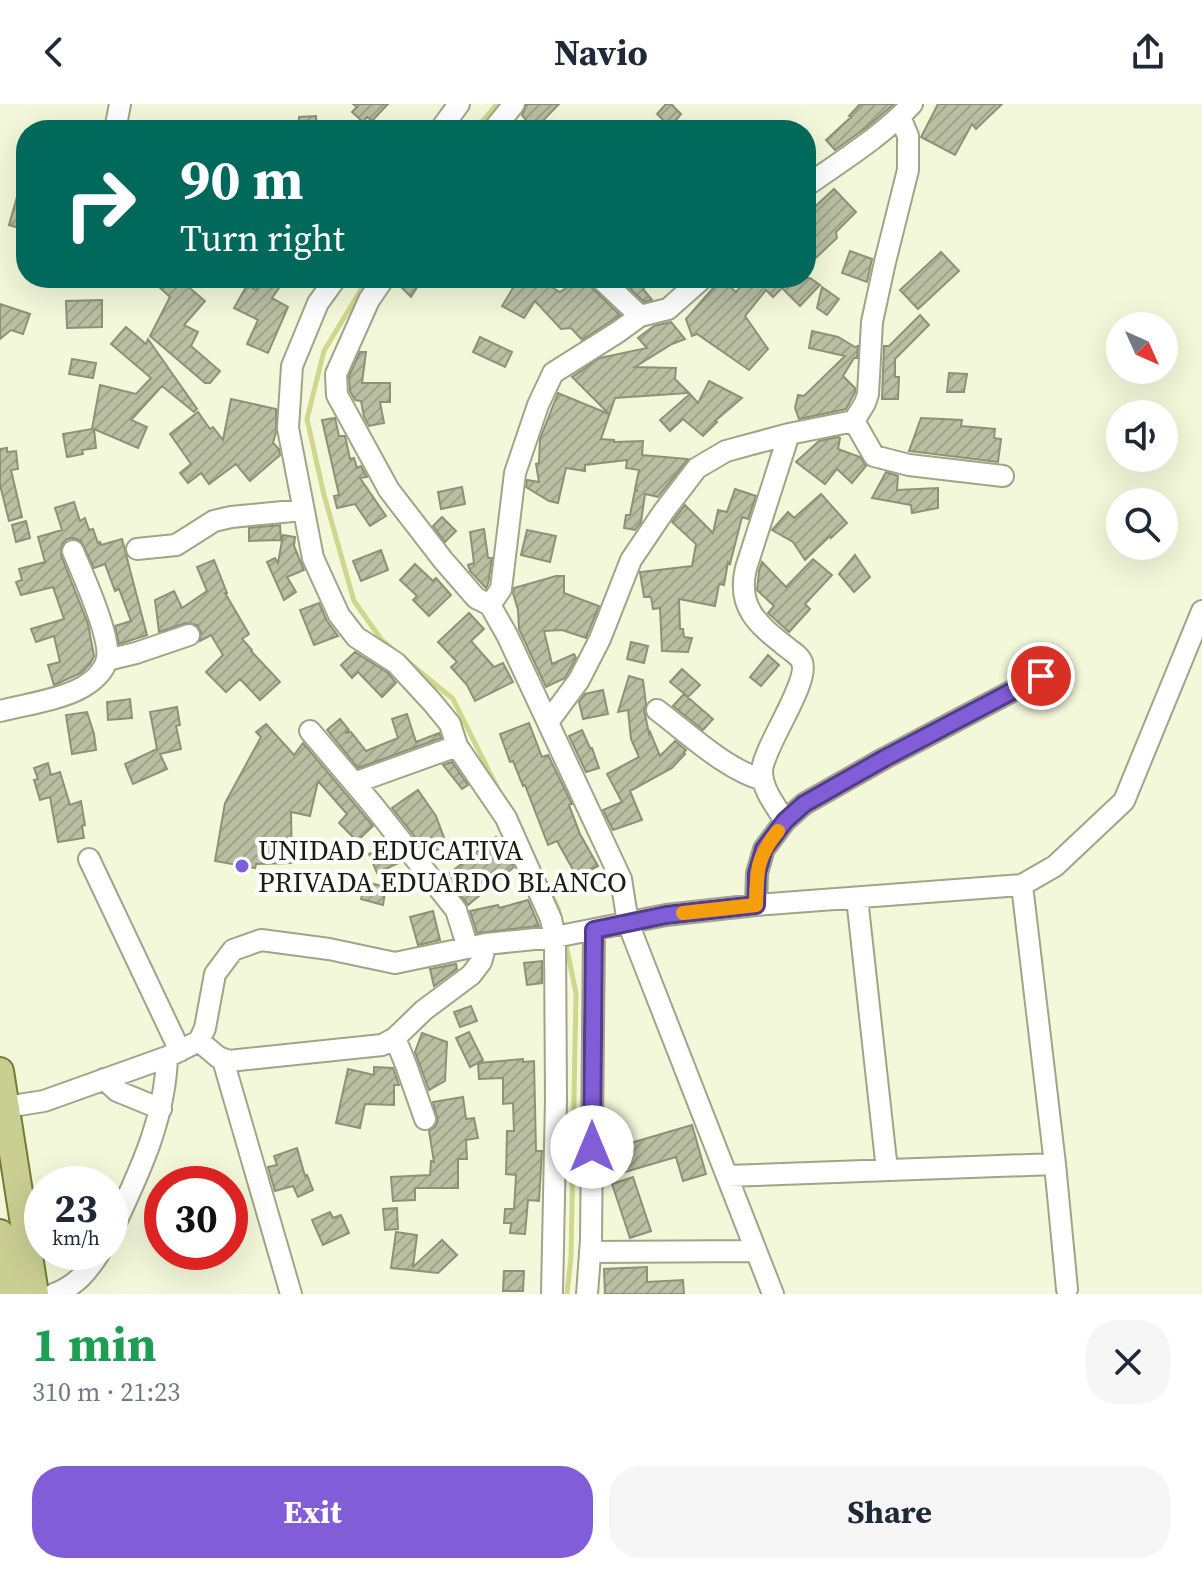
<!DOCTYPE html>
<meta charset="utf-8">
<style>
body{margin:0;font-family:"Source Serif 4",serif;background:#f6f6f7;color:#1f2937;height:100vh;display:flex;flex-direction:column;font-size:30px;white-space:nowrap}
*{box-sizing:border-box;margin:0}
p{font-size:26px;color:#747a83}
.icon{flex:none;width:44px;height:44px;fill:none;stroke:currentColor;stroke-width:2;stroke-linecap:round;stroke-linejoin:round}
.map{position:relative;height:1190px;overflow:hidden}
.panel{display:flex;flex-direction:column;background:#fff;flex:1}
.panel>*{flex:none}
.top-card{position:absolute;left:16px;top:16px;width:800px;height:168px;border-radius:32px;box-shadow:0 8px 32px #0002;background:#00695c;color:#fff;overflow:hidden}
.needle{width:52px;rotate:135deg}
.tools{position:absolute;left:1106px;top:208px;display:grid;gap:16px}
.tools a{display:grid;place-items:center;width:72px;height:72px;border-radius:50%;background:#fff;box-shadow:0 8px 32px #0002;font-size:40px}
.speed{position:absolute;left:24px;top:1062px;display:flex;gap:16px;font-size:40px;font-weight:700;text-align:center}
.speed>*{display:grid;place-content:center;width:104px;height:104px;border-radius:50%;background:#fff;box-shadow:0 8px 32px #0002;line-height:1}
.speed small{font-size:20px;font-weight:400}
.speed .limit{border:12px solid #d22;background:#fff;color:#111}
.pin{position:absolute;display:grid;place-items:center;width:68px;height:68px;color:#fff;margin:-34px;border:4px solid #fff;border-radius:50%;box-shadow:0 2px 8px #0007}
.me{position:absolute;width:88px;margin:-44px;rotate:0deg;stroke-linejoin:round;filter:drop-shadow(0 0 6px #0008)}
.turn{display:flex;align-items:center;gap:28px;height:168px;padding:0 32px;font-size:36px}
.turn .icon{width:104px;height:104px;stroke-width:2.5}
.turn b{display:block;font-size:56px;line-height:68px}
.round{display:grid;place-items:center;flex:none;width:84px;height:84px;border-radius:32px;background:#f6f6f7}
.overview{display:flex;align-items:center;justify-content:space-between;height:136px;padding:0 32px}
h1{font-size:48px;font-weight:700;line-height:60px;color:#1e9e55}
.cta{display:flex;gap:16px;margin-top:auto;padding:16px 32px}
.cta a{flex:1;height:92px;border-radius:32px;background:#825dd8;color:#fff;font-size:32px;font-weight:700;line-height:92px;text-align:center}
.cta a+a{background:#f6f6f7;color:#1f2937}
header{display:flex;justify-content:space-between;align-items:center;height:104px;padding:0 32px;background:#fff;font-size:36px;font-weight:700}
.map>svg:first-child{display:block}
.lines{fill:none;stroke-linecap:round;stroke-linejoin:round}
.stream{stroke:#cfd78d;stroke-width:5}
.building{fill:url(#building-hatch);stroke:#8e9176;stroke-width:2}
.minor-casing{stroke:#a0a488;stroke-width:24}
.major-casing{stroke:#757b37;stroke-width:30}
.minor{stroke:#fff;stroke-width:20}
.major{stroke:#c9ce93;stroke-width:26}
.route-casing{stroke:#543c8c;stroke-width:20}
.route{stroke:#825dd8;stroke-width:14}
.slow{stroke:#f59e0b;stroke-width:14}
.poi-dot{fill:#825dd8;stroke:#fff;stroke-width:3}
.labels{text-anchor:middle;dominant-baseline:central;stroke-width:8;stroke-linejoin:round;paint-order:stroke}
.poi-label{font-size:28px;fill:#1c1d12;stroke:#fff;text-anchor:start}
</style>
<header><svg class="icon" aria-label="back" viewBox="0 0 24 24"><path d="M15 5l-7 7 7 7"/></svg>Navio<svg class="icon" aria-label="share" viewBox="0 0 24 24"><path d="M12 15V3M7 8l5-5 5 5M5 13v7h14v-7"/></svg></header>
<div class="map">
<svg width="1202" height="1190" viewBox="0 0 1202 1190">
<defs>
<pattern id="building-hatch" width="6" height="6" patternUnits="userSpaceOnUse" patternTransform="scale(2)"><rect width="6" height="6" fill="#babea2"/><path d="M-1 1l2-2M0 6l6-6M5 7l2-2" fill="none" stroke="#9fa38a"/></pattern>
</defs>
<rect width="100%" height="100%" fill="#f4f8da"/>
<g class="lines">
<path class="stream" d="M475,26L497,0
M368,174L324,247L307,315L324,391L354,497L381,535L398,550
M406,556L453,595L500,689
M544,776L558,804L560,815
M565,836L576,889L571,1153L567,1190"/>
</g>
<path class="building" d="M353,0H388L372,17L367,13L363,18L352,8L357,3Z
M527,0H559L534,26L522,11Z
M666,0H671L681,10L670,23L657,10Z
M860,0H894L867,23L835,46L826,36L851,13L849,12Z
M938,0H1002L976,25L972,20L955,51L921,33Z
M316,12L317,26H298L299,13Z
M22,75L26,76V126L9,121Z
M834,85L856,108L836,128L837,134L806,163V111Z
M850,147L872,155L867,178L842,169Z
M941,148L959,167L918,205L900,186Z
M168,174H178L205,197L184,221L198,228L191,242L220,267L210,279H205L150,232L170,193L159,183Z
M264,174H286L272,194L288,203L268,249L247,240L258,216L234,204L247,181L256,186Z
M397,174H423L411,193L396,178Z
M519,174H536L560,188L581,174H587L591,183L620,211L582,236L571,224L561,225L535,197L524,214L502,202Z
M619,174H634L644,184L643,185L652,196L644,198Z
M747,174H810L820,181L800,202L782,184L773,193L766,186L745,212L768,245L749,266L697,230L692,232L686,215L721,175L736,188Z
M822,183L839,195L827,211L817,204Z
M102,196V223L67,224L66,197Z
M0,200L30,210L23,230L11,226L0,235Z
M920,211L929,221L895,255V273H899L898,295H882L884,242H889Z
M671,218L685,235L672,240L635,263L676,264L675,275L689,289L615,294L601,335L614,336V338L643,337L642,351L688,355L658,393L645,390L641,418L635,426L624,424L626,411H630L635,386L638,387L635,385L639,366L626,364L627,356L585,361V367L566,364L558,399L549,397L526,383L527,376L539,378L536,360L539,359L540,335L558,289L609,310L572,273L600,254L647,244L638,234L654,222Z
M126,223L146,240L148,235L197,305L194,308L162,282L131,316L147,323L138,344L94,325L96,344L82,346L83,350L67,353L63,330L92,325L100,281L136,290L151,274L111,240Z
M812,227L838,233L855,243L858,242L857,254H854L843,272L855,284V288L846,305L799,315L795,304L798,291L804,292L845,252L809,244Z
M480,233L512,248L505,263L473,248Z
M360,248H366L362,279H390V298H380L384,319L369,322L364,313L361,297L355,296L350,287L349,272Z
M72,255L96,259L93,274L69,270Z
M949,269L967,270L964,288H947Z
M709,277L742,294L715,317L717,318L703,332L683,315L670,327L660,316L690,290L698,299Z
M231,295L276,305V328L273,339L279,345L280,351L250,377L236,360L209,380L201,369L188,379L180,369L191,360L170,330L198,308L210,325L213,323L223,336Z
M335,314L339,332H345L350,355L354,354L357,364L361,362L367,373L360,374L386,412L370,422L355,400L337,404L334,392L339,391L322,316Z
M921,314L962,316L961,322L995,325L994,334L1001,335L998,358L909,347Z
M838,333L840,334L838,345L860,353L866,362L852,379L837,365L825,380L796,358L819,337Z
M7,344V348L16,347L18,365L11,366L22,413L9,417L0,381V345Z
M886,368L898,372L897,386L938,384V404L912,409L911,401L872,394Z
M462,383L465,400L441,405L438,388Z
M735,385L756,392L748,415L742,413L730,460L728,458L724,481L719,480L715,502L679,495L680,525H683L684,533L692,534L688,548L662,547L660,504L653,505L651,493H644L640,468L692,462L696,440L672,418L685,401L713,429L718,406L727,408Z
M821,390L847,419L831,434L830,432L805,456L793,438L772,426L788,408L794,414Z
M74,398L80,417L85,414L89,426L93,425L98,439L100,438L101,441L122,435L147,531L119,540L115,522L131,517L119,485L115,487L105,460L94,464L81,437L74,434L67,435L62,440L61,451L88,520L94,552L90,560L81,569L54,581L48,561L60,558L54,532L36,538L31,525L64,515L53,483L21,491L16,478L22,476L19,465L45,458L38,433L62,426L55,404Z
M442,413L456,427L445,438L433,422Z
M26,417L30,434L16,438L12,421Z
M280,421L281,436L249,437V424Z
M484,425L488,454H492L488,480L486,484L470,467L468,461L474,459L470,428Z
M527,426L556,432L550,458L521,451Z
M283,431L295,433L294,442L304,466L287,473L296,488L284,496L267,458L275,454L278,459Z
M381,446L388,466L361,477L353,457Z
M855,451L870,473L854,488L839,470Z
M813,455L832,471L805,500L810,505L789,528L768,509L774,502L757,486L759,467L762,458L786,483Z
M214,456L227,489H225L249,530L242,535L252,546L251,547L280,578L260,596L240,575L226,588L206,568L223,551L211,531L200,537L201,528L197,521L186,519L159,528L155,496L174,487L182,504L207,487L197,463Z
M415,460L433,477L436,474L451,491L429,512L413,496L417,492L400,476Z
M556,472H564V489L599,502L586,534L562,526L544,527L552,560L574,550L576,554L565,574L546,583L519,525L518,506L513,489L514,484Z
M319,499L327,517L338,532L314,541L300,506Z
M469,509L484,525L471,537L494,563L503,559L513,578L475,597L467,581L451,563L457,558L438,538Z
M631,538L648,542L644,559L627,555Z
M355,548L388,569L396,579L382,593L358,568L352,574L341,561Z
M768,551L779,561L761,582L750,573Z
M682,565L700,581L688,593L670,578Z
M629,572L643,576L646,600L644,605L649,630L650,628L660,652L675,637L686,646L684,648L685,650L672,664L630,687L642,716L613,726L603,706L622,698L607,670L639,653L631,635L628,606L618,608Z
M603,586L608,610L583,615L579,598L585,590Z
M684,590L713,615L703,626L673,602Z
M130,595L132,614L108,616L107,598Z
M177,603L180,621L176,622L181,645L160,650L167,665L133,680L125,660L157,645L150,608Z
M87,608L94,630L96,646L72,650L66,611Z
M407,610L416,638L439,629L441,634L358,664L327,626L340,615L349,626L345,629L351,628L366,647L398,634L392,615Z
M529,619L542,653L548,651L572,700L569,701L580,730L598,762L577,773L557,737L548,741L525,681L523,682L513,657L510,658L500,630Z
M266,620L294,651L303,639L373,722L357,737L339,719L347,710L318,677L310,712L291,708L292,759L256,760L255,764L215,757L225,699L261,633L256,628Z
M582,626L590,644H592L599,664L586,668L569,632Z
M452,658L468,681L462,685L443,661Z
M48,659L51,671L60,668L70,701L81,697L85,721L82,722L84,734L58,738L50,693L40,696L34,676L38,675L34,664Z
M418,686L436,712L447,742L428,749L392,704Z
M496,733L507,747L514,763L468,801L446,772Z
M388,742L401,758L377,769L369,750Z
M366,778L386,783L383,801L361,795Z
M528,796L539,822L477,829L470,807L498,801L499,804Z
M433,807L440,836L418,841L410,813Z
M542,857V879L527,881L524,859Z
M456,860L457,865L434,882L430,865Z
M471,902L477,917L460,923L454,908Z
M469,928L483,956L470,963L456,934Z
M422,929L447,938L445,977L429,986L415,948Z
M523,955V958L534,957L536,1047H542L539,1097L528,1096L525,1130L510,1129L511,1119H504L505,1105H514L516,1071L506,1070L507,1027H514L513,999L503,1000V974L479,975L478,959Z
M374,963L393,964L399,981H394V1001L365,1000L360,1024L336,1019L348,965L374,971Z
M463,993L466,1015L474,1014L478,1034L466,1036L467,1055H458V1084H415V1096L393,1097L391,1073L430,1071L431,1057L434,1058L429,1027L435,1023L438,1017L433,998Z
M692,1021L706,1070L683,1077L676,1053L625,1068L617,1043Z
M297,1044L305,1072L307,1071L313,1086L298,1093L293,1082L275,1087L268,1063L277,1061L274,1052Z
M633,1073L651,1127L630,1134L612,1080Z
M397,1104L398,1125L385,1126L383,1105Z
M330,1108L333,1114L341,1111L349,1129L323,1141L312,1116Z
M396,1128L417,1131L413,1163L442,1136L457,1151L438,1169L391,1164Z
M647,1163V1178L683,1176L684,1190H605L604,1165Z
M504,1167H524L523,1187H503Z"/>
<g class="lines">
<defs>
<path id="minor" d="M115,26L120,0
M440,26L459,0
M493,26L514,0
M806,82C843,56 882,32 912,0
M336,174L318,199L292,262L288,324L313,454L339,511L356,533L396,559L432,598L450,620L457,642L506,714L551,815L555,833L556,995L552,1190
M384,174L369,196L336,270L337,291L389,386L443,456L476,494L490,501L507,531L621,775L628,819L773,1190
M600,174L640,212
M854,317L865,299L868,290L872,218L885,158L908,66V32L900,13
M854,317L874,352L909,361L1003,372
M137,445L176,441L214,417L231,413L303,406
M490,501L501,485L515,369L538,301L553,269L618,228L640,212L668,205L703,174
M107,556L136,549L189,531
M657,606C689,630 725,665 763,676
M0,607C23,601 58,596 79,585C91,579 105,568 107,554C111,532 82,469 73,447
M548,618L579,576L600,535L631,456L664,407L697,364L726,347L789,330L854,317
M310,627L372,700L456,806L468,844
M354,679L457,642
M785,717C776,702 762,686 762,667C763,643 810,579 802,558C799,551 794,549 789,545C760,522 736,505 746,464L789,330
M89,755L180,947
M1022,781L1055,1060L1067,1185
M857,794L887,1066
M756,801L757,769L764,745L785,717L804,700L885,654L1041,572
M395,934L406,961L425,1015
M199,937L218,953L229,957L382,941L395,934L424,906L471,871L481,858L486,840
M223,956L291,1190
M104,975L117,987L161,1005
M0,1004L44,997L167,953L199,937L205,924L215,870L233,846L261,836L329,845L395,859L486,840L555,833L666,811L756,801L1022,781L1055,762L1124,697L1202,507
M727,1072L1055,1060
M110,1131C137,1073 165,1018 167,953
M590,1148L756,1147
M54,1190C76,1182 88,1167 100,1148
M587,1190L591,1136L594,826"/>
<path id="major" d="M0,967L35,1190
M0,1129L9,1190"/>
</defs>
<use href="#minor" class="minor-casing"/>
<use href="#major" class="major-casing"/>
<use href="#minor" class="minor"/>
<use href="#major" class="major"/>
</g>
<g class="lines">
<defs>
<path id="route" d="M592,1043L594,826L666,811L756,801L757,769L764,745L785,717L804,700L885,654L1041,572"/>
</defs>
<use href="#route" class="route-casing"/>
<use href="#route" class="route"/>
<path class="slow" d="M683,809L756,801C757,767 756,754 778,727"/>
</g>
<circle class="poi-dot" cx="242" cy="762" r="8"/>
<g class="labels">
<g class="poi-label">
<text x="258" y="746">UNIDAD EDUCATIVA<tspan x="258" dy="32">PRIVADA EDUARDO BLANCO</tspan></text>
</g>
</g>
</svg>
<div class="tools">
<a><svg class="needle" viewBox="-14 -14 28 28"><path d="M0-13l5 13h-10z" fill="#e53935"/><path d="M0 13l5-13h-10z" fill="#747a83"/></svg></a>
<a><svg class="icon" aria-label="sound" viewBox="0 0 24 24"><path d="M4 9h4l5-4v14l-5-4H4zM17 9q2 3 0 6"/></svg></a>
<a><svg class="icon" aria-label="search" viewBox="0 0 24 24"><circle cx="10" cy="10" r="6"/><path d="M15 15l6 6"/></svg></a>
</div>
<div class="speed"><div>23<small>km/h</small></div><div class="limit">30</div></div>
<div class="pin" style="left:1041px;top:572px;background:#d93025"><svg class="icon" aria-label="arrive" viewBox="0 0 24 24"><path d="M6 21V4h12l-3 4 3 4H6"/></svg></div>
<svg class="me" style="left:592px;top:1043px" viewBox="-20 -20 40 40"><circle r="19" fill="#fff"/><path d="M0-13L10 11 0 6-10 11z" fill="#825dd8"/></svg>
<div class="top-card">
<div class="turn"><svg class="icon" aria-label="right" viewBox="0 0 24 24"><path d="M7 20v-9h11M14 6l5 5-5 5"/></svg><div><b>90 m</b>Turn right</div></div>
</div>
</div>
<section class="panel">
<div class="overview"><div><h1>1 min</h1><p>310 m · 21:23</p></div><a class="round"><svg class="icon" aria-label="close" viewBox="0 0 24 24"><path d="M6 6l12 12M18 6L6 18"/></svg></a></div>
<div class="cta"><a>Exit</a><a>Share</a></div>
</section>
